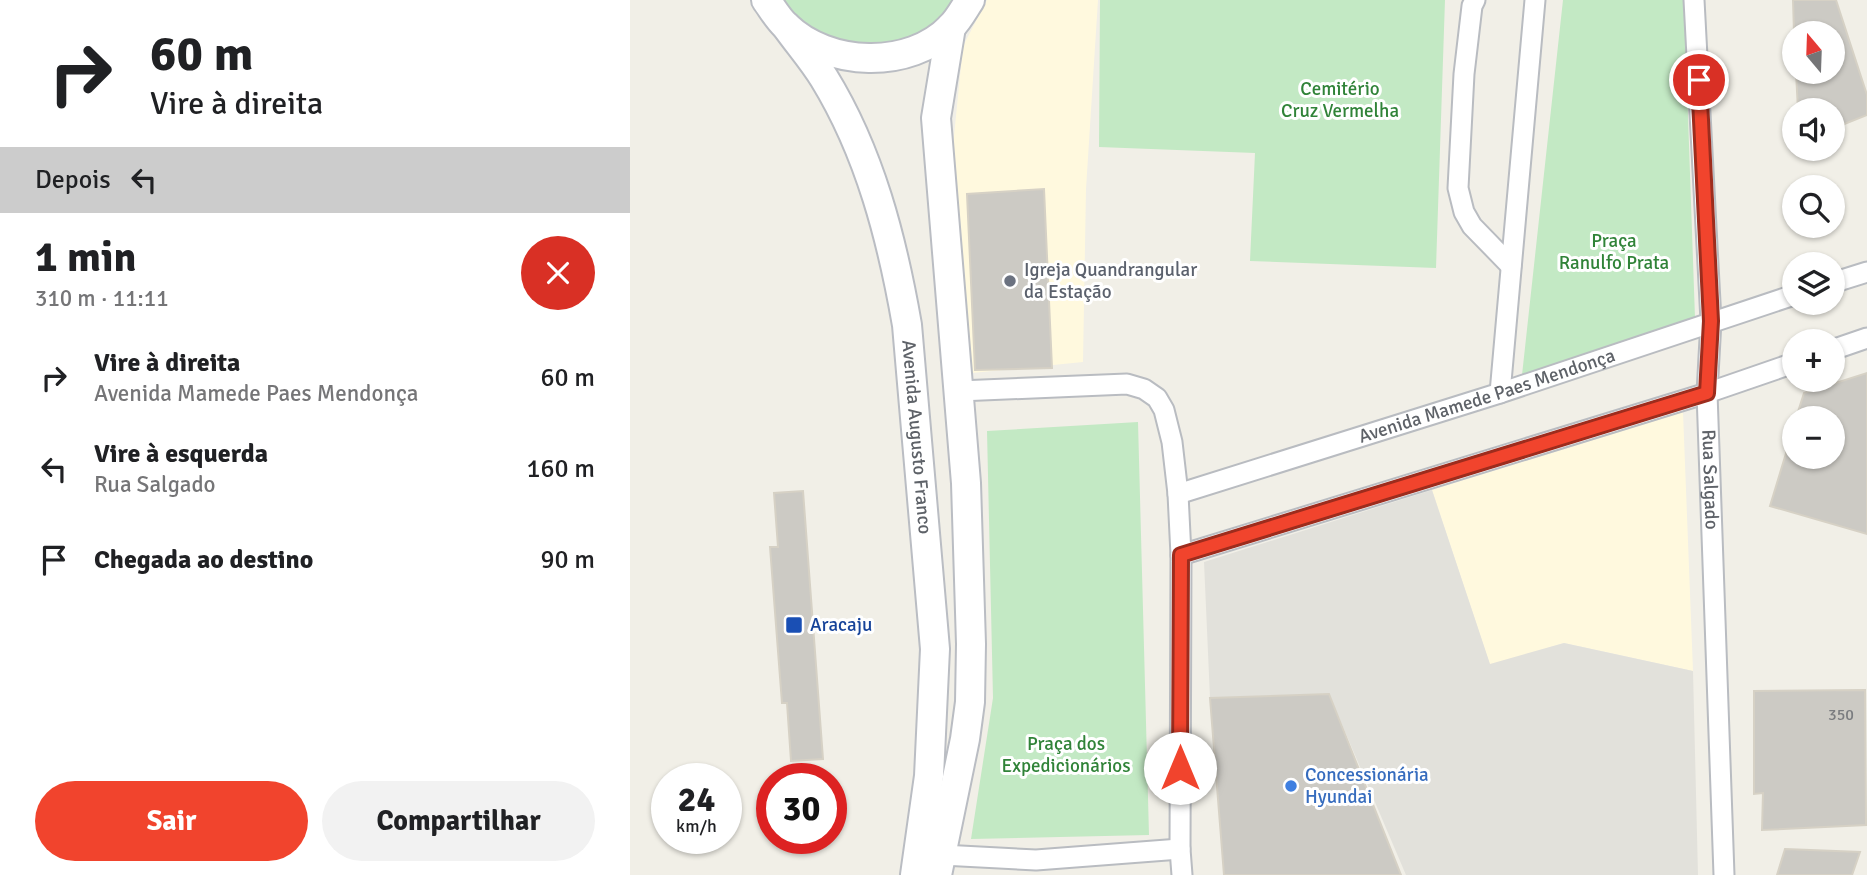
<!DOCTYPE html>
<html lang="pt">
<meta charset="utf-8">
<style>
body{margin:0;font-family:Signika,sans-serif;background:#f2f2f2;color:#202124;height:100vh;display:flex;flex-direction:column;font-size:26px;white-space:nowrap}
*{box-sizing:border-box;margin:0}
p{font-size:23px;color:#757577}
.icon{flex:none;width:38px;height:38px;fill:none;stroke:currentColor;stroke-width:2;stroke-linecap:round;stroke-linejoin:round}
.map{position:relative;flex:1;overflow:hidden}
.panel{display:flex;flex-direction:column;background:#fff;width:630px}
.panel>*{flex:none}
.top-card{background:#fff;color:#202124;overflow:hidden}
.needle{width:46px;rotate:341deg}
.tools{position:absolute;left:1152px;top:21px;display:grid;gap:14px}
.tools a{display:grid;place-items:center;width:63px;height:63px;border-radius:50%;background:#fff;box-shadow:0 2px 5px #0004;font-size:35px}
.speed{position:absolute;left:21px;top:763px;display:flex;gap:14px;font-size:35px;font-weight:700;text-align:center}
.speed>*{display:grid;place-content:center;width:91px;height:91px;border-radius:50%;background:#fff;box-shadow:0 2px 5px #0004;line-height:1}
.speed small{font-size:18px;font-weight:400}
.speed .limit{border:10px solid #d22;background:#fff;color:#111}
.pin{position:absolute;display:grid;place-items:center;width:60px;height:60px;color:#fff;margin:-30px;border:4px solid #fff;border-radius:50%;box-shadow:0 2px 7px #0007}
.me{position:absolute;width:77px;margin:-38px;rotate:0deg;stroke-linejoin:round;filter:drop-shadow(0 0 5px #0008)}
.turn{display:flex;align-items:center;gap:24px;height:147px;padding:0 35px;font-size:32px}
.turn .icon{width:91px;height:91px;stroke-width:2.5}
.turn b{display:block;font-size:49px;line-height:60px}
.then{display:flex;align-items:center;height:66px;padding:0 35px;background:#0003;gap:14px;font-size:26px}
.round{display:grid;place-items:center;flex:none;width:74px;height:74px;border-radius:37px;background:#f2f2f2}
.head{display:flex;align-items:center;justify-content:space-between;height:119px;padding:0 35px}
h1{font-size:42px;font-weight:700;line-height:52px}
.primary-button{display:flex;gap:14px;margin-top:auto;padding:14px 35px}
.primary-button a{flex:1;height:80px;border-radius:42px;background:#f1442d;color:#fff;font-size:28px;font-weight:700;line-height:80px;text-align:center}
.primary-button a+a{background:#f2f2f2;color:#202124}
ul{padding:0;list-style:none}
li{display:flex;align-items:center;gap:21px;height:91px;padding:0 35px}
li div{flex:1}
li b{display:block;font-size:26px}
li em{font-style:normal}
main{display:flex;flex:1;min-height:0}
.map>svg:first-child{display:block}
.commercial{fill:#fff9de}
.industrial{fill:#e2e1db}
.green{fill:#c3e9c4}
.building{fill:#cccac4;stroke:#d6d1c5;stroke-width:2}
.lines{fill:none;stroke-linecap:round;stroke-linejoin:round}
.minor-casing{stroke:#b9bcc1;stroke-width:23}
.secondary-casing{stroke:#babdc3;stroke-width:32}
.minor{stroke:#fff;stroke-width:19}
.secondary{stroke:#fff;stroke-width:28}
.route-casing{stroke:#9d2c1d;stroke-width:18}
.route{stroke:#f1442d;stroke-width:12}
.worship-dot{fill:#6b7280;stroke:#fff;stroke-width:2.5}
.transit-dot{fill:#1a4fb4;stroke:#fff;stroke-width:2.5}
.shop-dot{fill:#3f7fe0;stroke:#fff;stroke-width:2.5}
.labels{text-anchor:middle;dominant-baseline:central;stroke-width:6;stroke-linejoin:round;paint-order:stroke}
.number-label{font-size:16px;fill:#7a7c7f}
.park-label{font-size:19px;fill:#308338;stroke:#fff}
.worship-label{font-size:19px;fill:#5b616d;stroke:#fff;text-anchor:start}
.street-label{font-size:19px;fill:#5e6268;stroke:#fff}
.transit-label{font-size:19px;fill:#164399;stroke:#fff;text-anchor:start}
.shop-label{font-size:19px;fill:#366cbe;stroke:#fff;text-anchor:start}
</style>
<main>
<section class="panel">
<div class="top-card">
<div class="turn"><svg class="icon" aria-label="right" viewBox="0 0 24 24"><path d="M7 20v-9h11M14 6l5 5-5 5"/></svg><div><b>60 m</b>Vire à direita</div></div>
<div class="then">Depois<svg class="icon" aria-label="left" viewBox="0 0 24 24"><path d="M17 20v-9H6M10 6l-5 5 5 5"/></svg></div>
</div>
<div class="head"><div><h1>1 min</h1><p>310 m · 11:11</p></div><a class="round" style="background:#d93025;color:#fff"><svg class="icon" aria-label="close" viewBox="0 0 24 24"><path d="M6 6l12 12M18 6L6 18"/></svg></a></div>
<ul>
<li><svg class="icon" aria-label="right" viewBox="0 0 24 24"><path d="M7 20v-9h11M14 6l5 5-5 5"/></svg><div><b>Vire à direita</b><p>Avenida Mamede Paes Mendonça</p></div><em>60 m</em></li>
<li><svg class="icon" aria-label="left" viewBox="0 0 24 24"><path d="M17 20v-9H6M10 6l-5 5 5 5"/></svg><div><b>Vire à esquerda</b><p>Rua Salgado</p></div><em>160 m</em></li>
<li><svg class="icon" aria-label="arrive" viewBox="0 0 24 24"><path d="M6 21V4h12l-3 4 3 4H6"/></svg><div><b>Chegada ao destino</b></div><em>90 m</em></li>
</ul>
<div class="primary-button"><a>Sair</a><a>Compartilhar</a></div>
</section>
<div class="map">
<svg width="1237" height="875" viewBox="0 0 1237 875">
<rect width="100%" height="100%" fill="#f1efe7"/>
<path class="commercial" d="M357,0H468L456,189L453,362L342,373L323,146L333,46Z
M1053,412L1063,671L934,643L860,665L802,490Z"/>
<path class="industrial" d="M802,490L860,664L934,643L1063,671L1068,875H776L699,694L580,698L574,562Z"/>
<path class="green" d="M145,0H330L284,41L242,48L178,33Z
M470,0H815L806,268L620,261L625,153L469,147Z
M933,0H1054L1065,318L892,375Z
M508,422L519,835L341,839L363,698L357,431Z"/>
<path class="building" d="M1163,0H1206L1237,95V115L1202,129V110H1168L1166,72H1202V33H1164Z
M414,189L422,368L345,370L337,194Z
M1237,373V534L1140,506L1164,427V457H1202V418H1166L1174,393Z
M173,491L193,759L161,761L157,703H152L140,547H148L144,493Z
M1235,690L1236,825L1132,830L1133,793L1124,794V691Z
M699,694L771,875H594L580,698Z
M1155,849L1230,852L1222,875H1147Z"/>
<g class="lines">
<defs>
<g id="minor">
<path d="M845,0L842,6L834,74L828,188L834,212L842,226L881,266"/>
<path id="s1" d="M1064,0L1081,321L1077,393L1094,875"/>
<path d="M1202,283L1237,272"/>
<path d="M1202,350L1237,338"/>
<path d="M329,391L497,384L514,389L527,398L534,410L542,442L548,494L551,555L550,849L552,875"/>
<path d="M870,393L905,0"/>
<path id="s2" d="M548,494L870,393L1164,295"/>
<path d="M551,555L1077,393L1164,363"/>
<path d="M312,855L406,860L550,849"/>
</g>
<g id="secondary">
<path d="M136,0C142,8 148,19 156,26C198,67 280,70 321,27C329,19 334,9 340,0"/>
<path id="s3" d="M156,26C168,43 183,60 194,78C240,153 262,239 277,325L305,649L299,776L285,875"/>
<path d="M307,875L335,739L340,702L341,644L336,483L306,118L321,27"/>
</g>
</defs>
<use href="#minor" class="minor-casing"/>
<use href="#secondary" class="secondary-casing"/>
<use href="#minor" class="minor"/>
<use href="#secondary" class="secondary"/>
</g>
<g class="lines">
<defs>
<path id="route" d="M550,768L551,555L1077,393L1081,321L1069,80"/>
</defs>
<use href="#route" class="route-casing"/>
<use href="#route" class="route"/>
</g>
<circle class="worship-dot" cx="380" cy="281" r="7"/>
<rect class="transit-dot" x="155" y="616" width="18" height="18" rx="3.5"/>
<circle class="shop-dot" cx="661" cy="786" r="7"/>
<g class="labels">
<g class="number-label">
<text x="1211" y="715">350</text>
</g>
<g class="park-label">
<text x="710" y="89">Cemitério<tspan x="710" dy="22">Cruz Vermelha</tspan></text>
<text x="984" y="241">Praça<tspan x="984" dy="22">Ranulfo Prata</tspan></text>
<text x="436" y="744">Praça dos<tspan x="436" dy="22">Expedicionários</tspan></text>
</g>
<g class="worship-label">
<text x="394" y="270">Igreja Quandrangular<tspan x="394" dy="22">da Estação</tspan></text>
</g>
<g class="street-label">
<text stroke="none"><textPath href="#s2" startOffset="324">Avenida Mamede Paes Mendonça</textPath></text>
<text stroke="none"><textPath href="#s3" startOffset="439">Avenida Augusto Franco</textPath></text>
<text stroke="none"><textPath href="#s1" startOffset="480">Rua Salgado</textPath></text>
</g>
<g class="transit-label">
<text x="180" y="625">Aracaju</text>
</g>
<g class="shop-label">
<text x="675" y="775">Concessionária<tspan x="675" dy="22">Hyundai</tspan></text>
</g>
</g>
</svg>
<div class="tools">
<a><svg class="needle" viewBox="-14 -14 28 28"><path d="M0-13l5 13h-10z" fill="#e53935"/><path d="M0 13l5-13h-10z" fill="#757577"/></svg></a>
<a><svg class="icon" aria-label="sound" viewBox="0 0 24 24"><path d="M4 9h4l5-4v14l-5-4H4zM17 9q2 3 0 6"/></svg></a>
<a><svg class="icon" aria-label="search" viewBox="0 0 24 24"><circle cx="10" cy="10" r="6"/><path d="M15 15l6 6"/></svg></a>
<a><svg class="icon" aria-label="layers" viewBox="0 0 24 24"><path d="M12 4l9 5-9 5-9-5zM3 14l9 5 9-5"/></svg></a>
<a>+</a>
<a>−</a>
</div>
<div class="speed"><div>24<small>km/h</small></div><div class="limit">30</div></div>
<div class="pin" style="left:1069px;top:80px;background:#d93025"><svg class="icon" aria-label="arrive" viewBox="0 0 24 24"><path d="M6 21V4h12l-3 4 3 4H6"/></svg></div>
<svg class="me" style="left:550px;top:768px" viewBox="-20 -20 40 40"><circle r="19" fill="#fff"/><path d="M0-13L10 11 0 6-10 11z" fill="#f1442d"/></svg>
</div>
</main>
